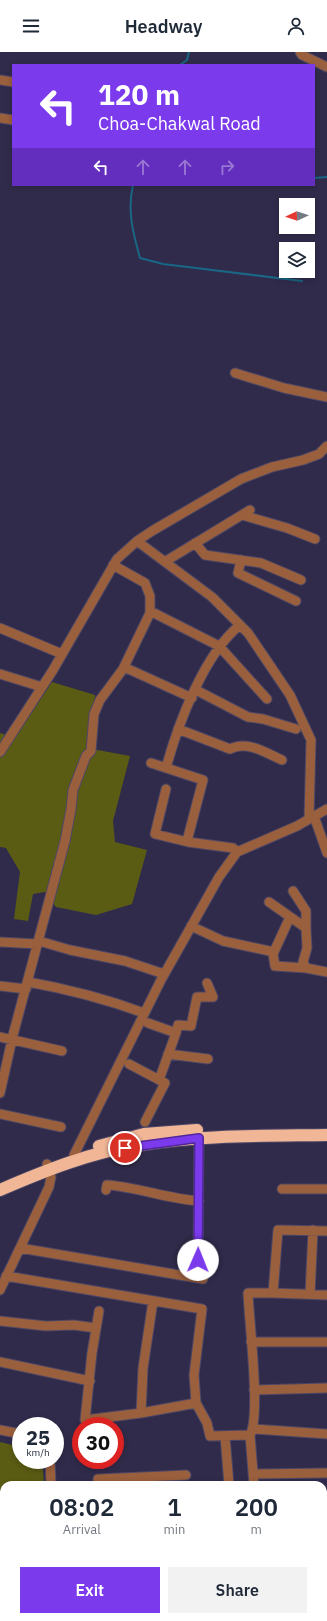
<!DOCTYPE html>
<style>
body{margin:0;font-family:"IBM Plex Sans",sans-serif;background:#f2f2f3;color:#1f2937;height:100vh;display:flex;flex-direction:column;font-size:15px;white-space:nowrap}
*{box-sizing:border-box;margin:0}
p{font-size:13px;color:#747a83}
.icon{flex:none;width:22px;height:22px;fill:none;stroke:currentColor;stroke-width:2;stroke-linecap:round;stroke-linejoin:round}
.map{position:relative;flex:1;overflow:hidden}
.drawer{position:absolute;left:0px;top:1429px;width:327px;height:140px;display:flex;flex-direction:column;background:#fff;border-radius:12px 12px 0 0;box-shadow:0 2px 6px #0003}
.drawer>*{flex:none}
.hud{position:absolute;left:12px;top:12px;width:303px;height:122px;border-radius:0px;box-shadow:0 2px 6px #0003;background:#7c3aed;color:#fff;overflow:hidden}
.needle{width:26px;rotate:266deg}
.controls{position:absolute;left:279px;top:146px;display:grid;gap:8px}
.controls a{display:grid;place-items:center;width:36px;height:36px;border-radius:0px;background:#fff;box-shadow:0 2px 6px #0003;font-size:20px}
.speed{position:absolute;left:12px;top:1365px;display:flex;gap:8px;font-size:20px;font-weight:700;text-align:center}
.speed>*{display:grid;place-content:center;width:52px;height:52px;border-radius:50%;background:#fff;box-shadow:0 2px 6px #0003;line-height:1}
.speed small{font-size:10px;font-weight:400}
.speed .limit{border:6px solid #d22;background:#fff;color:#111}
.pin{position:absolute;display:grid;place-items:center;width:34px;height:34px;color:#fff;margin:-17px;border:2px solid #fff;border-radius:50%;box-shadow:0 1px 4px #0007}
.me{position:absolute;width:44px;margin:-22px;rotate:1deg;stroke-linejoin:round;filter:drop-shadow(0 0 3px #0008)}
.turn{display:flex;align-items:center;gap:14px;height:84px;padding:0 20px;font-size:18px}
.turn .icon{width:52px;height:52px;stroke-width:2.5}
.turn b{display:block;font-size:28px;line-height:34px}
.lanes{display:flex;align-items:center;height:38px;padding:0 20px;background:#0003;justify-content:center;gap:20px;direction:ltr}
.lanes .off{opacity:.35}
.eta{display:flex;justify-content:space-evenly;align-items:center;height:68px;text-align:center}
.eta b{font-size:24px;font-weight:600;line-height:28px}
.primary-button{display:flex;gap:8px;margin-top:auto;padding:8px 20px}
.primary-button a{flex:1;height:46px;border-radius:0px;background:#7c3aed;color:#fff;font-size:16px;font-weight:600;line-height:46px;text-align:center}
.primary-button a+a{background:#f2f2f3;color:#1f2937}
header{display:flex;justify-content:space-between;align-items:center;height:52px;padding:0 20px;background:#fff;font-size:18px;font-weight:600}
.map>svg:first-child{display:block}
.green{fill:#5a5c13}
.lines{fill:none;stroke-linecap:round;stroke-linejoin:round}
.stream{stroke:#196685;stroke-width:2}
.minor-casing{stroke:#4d4766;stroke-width:11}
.highway-casing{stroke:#4d4766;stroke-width:14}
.minor{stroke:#9a5f3c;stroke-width:9}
.highway{stroke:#f1b696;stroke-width:12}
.route-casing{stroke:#51269a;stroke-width:10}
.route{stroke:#7c3aed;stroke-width:7}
</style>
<header><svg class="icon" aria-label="menu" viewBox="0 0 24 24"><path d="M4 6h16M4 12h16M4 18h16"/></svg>Headway<svg class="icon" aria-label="person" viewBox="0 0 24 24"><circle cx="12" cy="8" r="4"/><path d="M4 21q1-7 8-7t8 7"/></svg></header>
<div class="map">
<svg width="327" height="1569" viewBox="0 0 327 1569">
<rect width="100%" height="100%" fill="#312b4b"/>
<path class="green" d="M52,630L95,643L92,697L130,704L113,769L115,790L147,798L132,852L96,863L56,855L45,840L33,842L28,869L14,867L20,820L6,796L0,795V681L15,686Z
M0,1390L21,1395V1408H39L43,1418L44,1433H4V1538H0Z"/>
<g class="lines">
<path class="stream" d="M180,13L187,8L189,0
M314,126L327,125
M133,133C127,159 133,181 140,206L163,212L302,229"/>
<defs>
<path id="minor" d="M300,0L302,3L327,15
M0,28L13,30
M0,66L13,68
M235,321L284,336L327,345
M242,463L287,476L315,487
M137,489L212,545L248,581L290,643L311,688L309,767
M195,491L205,503L261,511L301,528
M241,508L238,521L296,549
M166,509L250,458
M150,559L219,594L267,647
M0,576L62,602
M124,615L192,646
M0,622L42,635
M196,638L248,665L263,667L296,677
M178,677L230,697C247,688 266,701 282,708
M0,700L53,618L117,507L137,489L152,479L241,427L272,415L303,408L319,402L327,394
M151,711L203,728L187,789
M166,716C178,672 204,602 240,573
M166,737L155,782L188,790L233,796L237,800
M314,764L327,801
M293,839L306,859V876
M269,850L306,876L307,896L303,910L306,916
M290,865L273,902L275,914L306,916L327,920
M191,874L223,889L274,900
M39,889L70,898L125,909L164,922
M0,890L38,892
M28,930C68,937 106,947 144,961
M0,934L26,937
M148,971L176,981L178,973L191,974L197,945H213L207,931
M0,985L62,999
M168,1002L208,1007
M129,1012L165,1031L145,1070
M159,1028L176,981
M0,1041L13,983L65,789L71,757L73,738L86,704L91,699L94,662L100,648L123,617L150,561V544L145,531L113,513
M0,1062L61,1075
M74,1103L161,928L219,825L237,800L297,774L327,757
M282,1137H327
M106,1138L107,1133C138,1135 168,1147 199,1149
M20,1196L203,1227L205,1216L198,1208L199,1086
M6,1224L202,1257L194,1323L196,1351L207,1371L210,1384L250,1383L254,1433
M0,1238L49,1135L51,1125L47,1112
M273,1241L327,1243
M310,1242L313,1178
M99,1259L92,1301L85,1368L141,1361L196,1351
M0,1269L46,1274L74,1273L96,1276
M251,1290H327
M0,1310L90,1329
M254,1338L327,1336
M141,1361L143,1316L153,1249
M254,1377L327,1382
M0,1378L21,1382
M250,1383C261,1364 249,1269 248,1241H273L278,1178L327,1179
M225,1384L229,1433
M50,1408L51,1433
M253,1422L327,1421
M98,1433V1427L186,1423
M323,1525H327
M0,1545H4
M154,1565L155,1569
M210,1565L211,1569
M37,1569L38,1565
M91,1569L92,1565
M183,1569L192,1565"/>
<path id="highway" d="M99,1094L144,1082L197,1078
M0,1138C44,1119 91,1100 139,1093C201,1083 264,1084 327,1083"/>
</defs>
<use href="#minor" class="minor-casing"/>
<use href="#highway" class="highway-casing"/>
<use href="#minor" class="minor"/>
<use href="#highway" class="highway"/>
</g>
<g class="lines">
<defs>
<path id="route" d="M125,1096L199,1086L198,1208"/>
</defs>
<use href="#route" class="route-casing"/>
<use href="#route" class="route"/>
</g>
</svg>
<div class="controls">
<a><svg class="needle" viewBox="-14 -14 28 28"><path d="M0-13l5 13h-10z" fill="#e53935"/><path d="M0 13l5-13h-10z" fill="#747a83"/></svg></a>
<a><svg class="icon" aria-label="layers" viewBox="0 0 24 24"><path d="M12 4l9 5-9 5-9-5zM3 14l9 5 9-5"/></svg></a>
</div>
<div class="speed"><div>25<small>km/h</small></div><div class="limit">30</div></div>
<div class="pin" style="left:125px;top:1096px;background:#d93025"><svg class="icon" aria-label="arrive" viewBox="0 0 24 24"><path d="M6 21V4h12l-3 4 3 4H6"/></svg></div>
<svg class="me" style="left:198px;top:1208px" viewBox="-20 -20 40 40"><circle r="19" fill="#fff"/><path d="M0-13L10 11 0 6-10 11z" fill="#7c3aed"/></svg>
<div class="hud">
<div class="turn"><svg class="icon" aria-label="left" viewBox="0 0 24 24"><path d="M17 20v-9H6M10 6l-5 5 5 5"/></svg><div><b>120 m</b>Choa-Chakwal Road</div></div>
<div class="lanes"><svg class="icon" aria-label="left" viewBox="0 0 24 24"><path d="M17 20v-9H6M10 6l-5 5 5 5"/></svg><svg class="icon off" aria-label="ahead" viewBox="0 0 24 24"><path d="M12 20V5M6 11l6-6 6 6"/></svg><svg class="icon off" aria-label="ahead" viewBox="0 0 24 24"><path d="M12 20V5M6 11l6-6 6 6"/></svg><svg class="icon off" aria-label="right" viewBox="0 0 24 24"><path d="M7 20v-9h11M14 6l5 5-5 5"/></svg></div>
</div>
<section class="drawer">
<div class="eta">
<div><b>08:02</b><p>Arrival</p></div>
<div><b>1</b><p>min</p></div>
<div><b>200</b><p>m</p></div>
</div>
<div class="primary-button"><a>Exit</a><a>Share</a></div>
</section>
</div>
